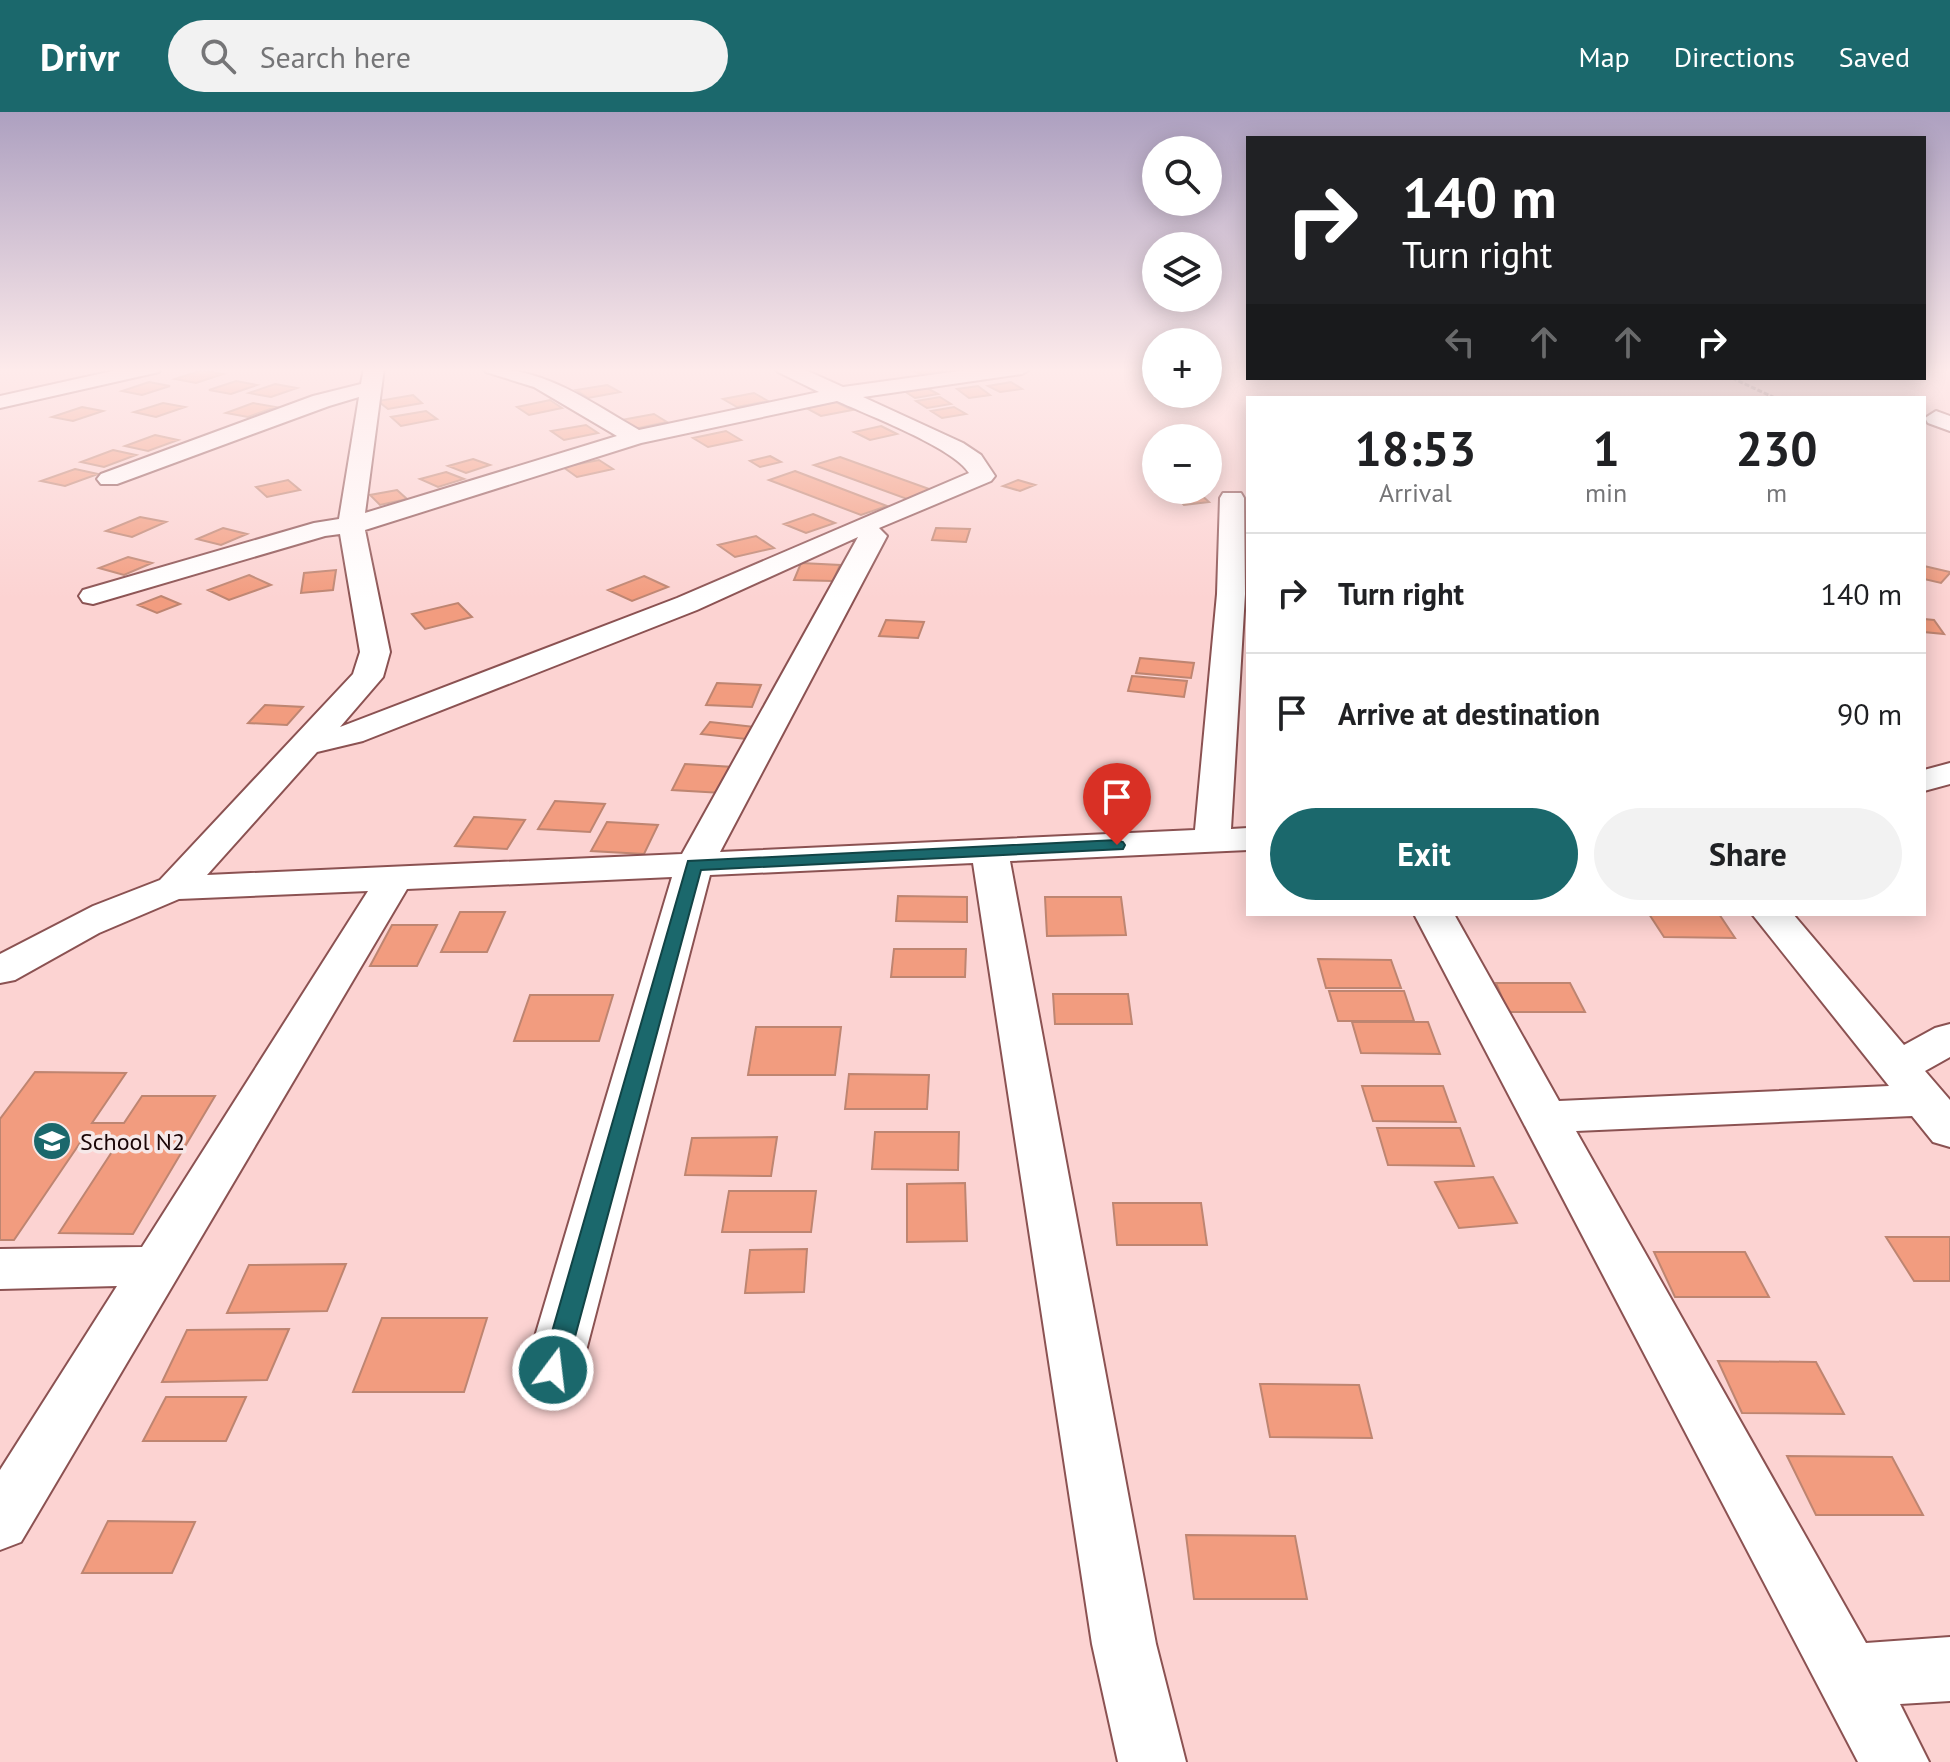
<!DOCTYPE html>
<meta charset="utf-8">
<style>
body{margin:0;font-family:"PT Sans",sans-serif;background:#f2f2f2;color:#202124;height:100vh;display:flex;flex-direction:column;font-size:30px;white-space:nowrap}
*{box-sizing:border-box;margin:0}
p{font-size:26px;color:#757577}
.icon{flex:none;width:44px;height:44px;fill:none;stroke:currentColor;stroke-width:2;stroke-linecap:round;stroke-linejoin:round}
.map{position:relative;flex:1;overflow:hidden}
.drawer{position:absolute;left:1246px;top:284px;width:680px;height:520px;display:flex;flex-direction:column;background:#fff;border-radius:0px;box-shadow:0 4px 20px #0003}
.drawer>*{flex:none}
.top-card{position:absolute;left:1246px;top:24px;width:680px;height:244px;border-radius:0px;box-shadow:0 4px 20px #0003;background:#202124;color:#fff;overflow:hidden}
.controls{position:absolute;left:1142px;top:24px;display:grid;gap:16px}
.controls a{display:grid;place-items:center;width:80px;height:80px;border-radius:50%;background:#fff;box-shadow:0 4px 20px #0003;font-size:40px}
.pin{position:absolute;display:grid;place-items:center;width:68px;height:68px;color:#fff;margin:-82px -34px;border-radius:50% 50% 50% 0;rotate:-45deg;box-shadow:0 0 8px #0007}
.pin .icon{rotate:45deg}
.me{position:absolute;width:88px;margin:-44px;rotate:15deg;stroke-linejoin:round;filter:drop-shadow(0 0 6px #0008)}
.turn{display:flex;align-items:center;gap:28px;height:168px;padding:0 24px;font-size:36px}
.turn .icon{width:104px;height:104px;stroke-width:2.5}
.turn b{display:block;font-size:56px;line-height:68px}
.lanes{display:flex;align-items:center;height:76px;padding:0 24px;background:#0003;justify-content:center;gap:40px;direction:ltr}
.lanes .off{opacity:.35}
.eta{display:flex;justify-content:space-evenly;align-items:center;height:136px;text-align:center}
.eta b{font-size:48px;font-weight:800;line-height:56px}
.cta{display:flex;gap:16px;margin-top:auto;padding:16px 24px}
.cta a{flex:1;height:92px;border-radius:48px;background:#1b686c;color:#fff;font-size:32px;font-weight:800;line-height:92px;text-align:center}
.cta a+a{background:#f2f2f2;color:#202124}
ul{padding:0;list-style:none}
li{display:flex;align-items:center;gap:24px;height:120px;padding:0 24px;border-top:2px solid #e0e0e0}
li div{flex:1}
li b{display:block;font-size:30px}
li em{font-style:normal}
header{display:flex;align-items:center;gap:48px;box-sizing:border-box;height:112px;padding:0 40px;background:#1b686c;color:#fff}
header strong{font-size:38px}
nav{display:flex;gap:44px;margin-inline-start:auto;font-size:28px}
.search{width:560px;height:72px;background:#f2f2f2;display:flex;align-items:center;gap:20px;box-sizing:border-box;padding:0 28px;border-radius:44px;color:#757577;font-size:30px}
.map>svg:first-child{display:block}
.building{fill:#f29c7f;stroke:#be8571;stroke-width:2}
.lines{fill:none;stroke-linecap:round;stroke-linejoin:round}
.minor-casing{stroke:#8b5252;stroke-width:4}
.path{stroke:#8f7070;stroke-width:3;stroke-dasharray:5 2;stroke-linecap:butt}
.minor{fill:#fff;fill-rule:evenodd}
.route{fill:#1b686c;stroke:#124446;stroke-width:2}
.labels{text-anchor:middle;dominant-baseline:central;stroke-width:7;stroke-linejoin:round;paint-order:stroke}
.poi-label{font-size:24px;fill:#1a0506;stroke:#f6e8e8;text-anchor:start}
</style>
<header>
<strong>Drivr</strong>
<div class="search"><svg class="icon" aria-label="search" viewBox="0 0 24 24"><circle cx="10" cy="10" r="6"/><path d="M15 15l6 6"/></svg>Search here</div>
<nav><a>Map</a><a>Directions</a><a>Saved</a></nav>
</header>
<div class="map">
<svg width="1950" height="1650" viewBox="0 0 1950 1650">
<rect width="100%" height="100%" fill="#fcd3d2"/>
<path class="building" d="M919,256H935L945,259L926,264L910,258Z
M202,258L223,262L196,271L175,267Z
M236,269L257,273L231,282L209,278Z
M149,270L170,274L142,283L122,279Z
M1011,270L1022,277L1000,280L988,274Z
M275,272L297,276L271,285L249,281Z
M607,273L620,280L588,286L576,278Z
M978,274L990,283L969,286L957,277Z
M927,276L938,282L915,286L904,279Z
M754,281L768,289L737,295L723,287Z
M413,283L422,291L388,297L378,289Z
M940,285L951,292L927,296L916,289Z
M550,288L562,296L529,303L517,295Z
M836,290L852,298L821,304L806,296Z
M163,291L185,295L156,305L134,300Z
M253,291L276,295L248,305L226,301Z
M82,295L103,299L73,309L52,305Z
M954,295L966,302L942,306L931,299Z
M426,299L437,307L401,314L391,305Z
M654,302L667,310L634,317L621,308Z
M586,313L598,321L564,328L551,319Z
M881,314L897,322L870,328L854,320Z
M726,319L741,328L708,335L693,326Z
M155,323L178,328L148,339L125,334Z
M113,338L136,343L104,355L81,350Z
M770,344L781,350L760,355L750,349Z
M840,345L932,378L907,387L814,353Z
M473,347L490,353L466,361L448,354Z
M599,348L613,357L577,365L563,355Z
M75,357L98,362L65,374L41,369Z
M795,359L887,394L861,403L769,368Z
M446,360L464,367L438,375L420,367Z
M288,368L300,378L267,385L256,375Z
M1018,368L1035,373L1020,379L1003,374Z
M397,378L407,387L380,393L370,383Z
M1199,381L1209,390L1184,393L1175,384Z
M813,402L835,411L806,421L784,412Z
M140,405L166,410L132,425L106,419Z
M223,416L247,422L221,433L197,427Z
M936,416L970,417L966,430L932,428Z
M756,424L774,436L735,445L718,433Z
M128,445L152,451L124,463L99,456Z
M801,451L840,453L833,469L794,468Z
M1924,454L1950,460V461L1941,471L1924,467Z
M336,458L333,478L301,481L304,461Z
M249,463L271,473L229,488L208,478Z
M644,464L668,475L632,489L608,478Z
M161,484L180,492L157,501L138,493Z
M458,491L472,505L425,517L412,502Z
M1924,507L1934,508L1944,522L1924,520Z
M886,508L924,510L918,526L879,524Z
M1140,546L1194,551L1191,566L1136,561Z
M1132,564L1187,569L1184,585L1128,579Z
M717,571L761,573L752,595L706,593Z
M265,593L303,595L287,613L248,611Z
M710,610L755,615L746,627L701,622Z
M685,652L733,655L722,681L672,678Z
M555,689L605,692L590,720L538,717Z
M474,705L525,708L507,737L455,734Z
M607,710L658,713L644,742L591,739Z
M898,784L967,785V810L896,809Z
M1045,785H1121L1126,823L1047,824Z
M460,800H505L487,840H441Z
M1649,802H1719L1735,826L1664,825Z
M392,813H437L417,854H370Z
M894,837H966L965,865H891Z
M1318,847L1391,848L1401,876H1326Z
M1496,871H1570L1585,900H1508Z
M1329,879H1404L1414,909H1338Z
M1053,882H1128L1132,912H1055Z
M530,883H613L599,929H514Z
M1352,910H1428L1440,942L1361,941Z
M756,915H841L835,963H748Z
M35,960L126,961L92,1011H124L142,984H215L133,1122L59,1121L119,1029L82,1028L14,1128H0V1007Z
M849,962L929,963L927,997H845Z
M1362,974H1443L1456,1010L1373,1009Z
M1377,1016H1460L1474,1054L1388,1053Z
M875,1020H959L958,1058L872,1057Z
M777,1025L771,1064L685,1063L692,1026Z
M1493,1065L1517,1111L1459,1116L1435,1070Z
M965,1071L967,1129L907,1130V1072Z
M729,1079H816L811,1120H722Z
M1113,1091H1201L1207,1133H1117Z
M1886,1125H1950V1169H1914Z
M807,1137L804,1180L745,1181L750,1138Z
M1654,1140H1745L1769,1185H1675Z
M346,1152L327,1199L227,1201L249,1153Z
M382,1206H487L464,1280H353Z
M289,1217L267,1268L162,1270L187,1218Z
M1718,1249L1816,1250L1844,1302L1742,1301Z
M1260,1272L1359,1273L1372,1326L1270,1325Z
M166,1285H246L226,1329H143Z
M1787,1344L1892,1345L1923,1403H1816Z
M108,1409L195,1410L172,1461H82Z
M1186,1423L1295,1424L1307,1487H1194Z"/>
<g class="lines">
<defs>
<path id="minor" d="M126,256H162L159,260L0,296V284Z
M364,256H384L365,401L617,324L534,275L486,260L483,256C545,256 587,288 639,318L819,280L778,260L775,256H801L843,275L981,256H1032L1022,262L863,285L963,331L981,343L995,364L991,369L879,416L887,424L720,740L1195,718L1217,482L1220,386L1223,381H1241L1244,386L1245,482L1231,717L1248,716V738L1010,749L1156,1532L1186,1650H1118L1092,1532L973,751L710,763L581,1258L573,1274L553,1280L533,1274L525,1258L672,765L407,777L21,1430L0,1438V1358L117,1174L0,1177V1137L142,1135L368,779L179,787L99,821L15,868L0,871V842L93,794L160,768L353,562L360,540L340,422L325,424L93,492L83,490L79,484L83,478L314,411L339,407L359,285L329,294L117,372H101L97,367L101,362L313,284L361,272ZM837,289C868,303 954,336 969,361L677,486L340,615L383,565L390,540L365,418L641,331ZM858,425L682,742L207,763L317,640L363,629L697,498Z
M1936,299L1950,304V319L1928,311L1925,306Z
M1950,651V672L1924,679V658Z
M1414,802H1454L1559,989L1889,974L1752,802H1793L1904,933L1935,916L1950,912V945L1925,959L1950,988V1035L1933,1030L1912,1004L1576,1019L1866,1531L1950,1525V1589L1900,1592L1929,1650H1858Z"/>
</defs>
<use href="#minor" class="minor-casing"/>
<path class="path" d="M1732,266L1775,286"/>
<use href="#minor" class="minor"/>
</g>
<linearGradient id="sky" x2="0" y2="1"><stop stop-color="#ada0c0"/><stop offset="0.53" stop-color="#feebeb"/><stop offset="1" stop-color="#feebeb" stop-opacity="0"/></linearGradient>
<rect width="1950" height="487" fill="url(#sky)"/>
<path class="route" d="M1117,728L1123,730L1125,733L1123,737L701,758L566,1258L562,1265L553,1268L544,1265L541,1258L688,749Z"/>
<defs>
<symbol id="school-disc" viewBox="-11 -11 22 22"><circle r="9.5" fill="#1b686c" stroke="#f6e8e8"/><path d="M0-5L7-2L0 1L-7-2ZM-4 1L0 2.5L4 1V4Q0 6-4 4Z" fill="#fff"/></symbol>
</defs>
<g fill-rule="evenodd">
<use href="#school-disc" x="30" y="1007" width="44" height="44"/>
</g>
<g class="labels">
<g class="poi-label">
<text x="80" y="1029">School N2</text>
</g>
</g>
</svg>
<div class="controls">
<a><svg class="icon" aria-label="search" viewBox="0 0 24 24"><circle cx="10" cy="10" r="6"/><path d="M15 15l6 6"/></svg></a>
<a><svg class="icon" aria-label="layers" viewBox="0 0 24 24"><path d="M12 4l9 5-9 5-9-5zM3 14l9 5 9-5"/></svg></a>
<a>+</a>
<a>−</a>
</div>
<div class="pin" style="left:1117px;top:733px;background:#d93025"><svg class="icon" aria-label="arrive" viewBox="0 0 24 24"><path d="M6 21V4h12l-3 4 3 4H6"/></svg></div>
<svg class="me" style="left:553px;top:1258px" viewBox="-20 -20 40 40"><circle r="17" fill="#1b686c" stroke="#fff" stroke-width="3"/><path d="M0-11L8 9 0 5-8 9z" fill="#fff"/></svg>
<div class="top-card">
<div class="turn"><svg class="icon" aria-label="right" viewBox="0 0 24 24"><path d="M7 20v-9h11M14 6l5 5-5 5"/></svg><div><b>140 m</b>Turn right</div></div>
<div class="lanes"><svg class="icon off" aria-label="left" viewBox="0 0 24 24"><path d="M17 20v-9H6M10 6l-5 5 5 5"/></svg><svg class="icon off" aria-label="ahead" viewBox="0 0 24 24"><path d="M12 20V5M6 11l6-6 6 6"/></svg><svg class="icon off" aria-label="ahead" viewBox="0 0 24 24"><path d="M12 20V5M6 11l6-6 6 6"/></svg><svg class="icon" aria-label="right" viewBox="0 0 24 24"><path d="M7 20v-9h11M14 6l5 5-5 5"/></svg></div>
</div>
<section class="drawer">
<div class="eta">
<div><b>18:53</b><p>Arrival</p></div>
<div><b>1</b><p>min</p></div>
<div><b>230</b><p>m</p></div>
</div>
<ul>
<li><svg class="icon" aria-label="right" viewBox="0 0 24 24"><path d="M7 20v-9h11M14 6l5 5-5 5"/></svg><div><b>Turn right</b></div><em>140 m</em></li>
<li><svg class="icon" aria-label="arrive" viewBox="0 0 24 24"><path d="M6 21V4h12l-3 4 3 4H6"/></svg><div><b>Arrive at destination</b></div><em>90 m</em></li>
</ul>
<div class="cta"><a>Exit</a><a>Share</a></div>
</section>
</div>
